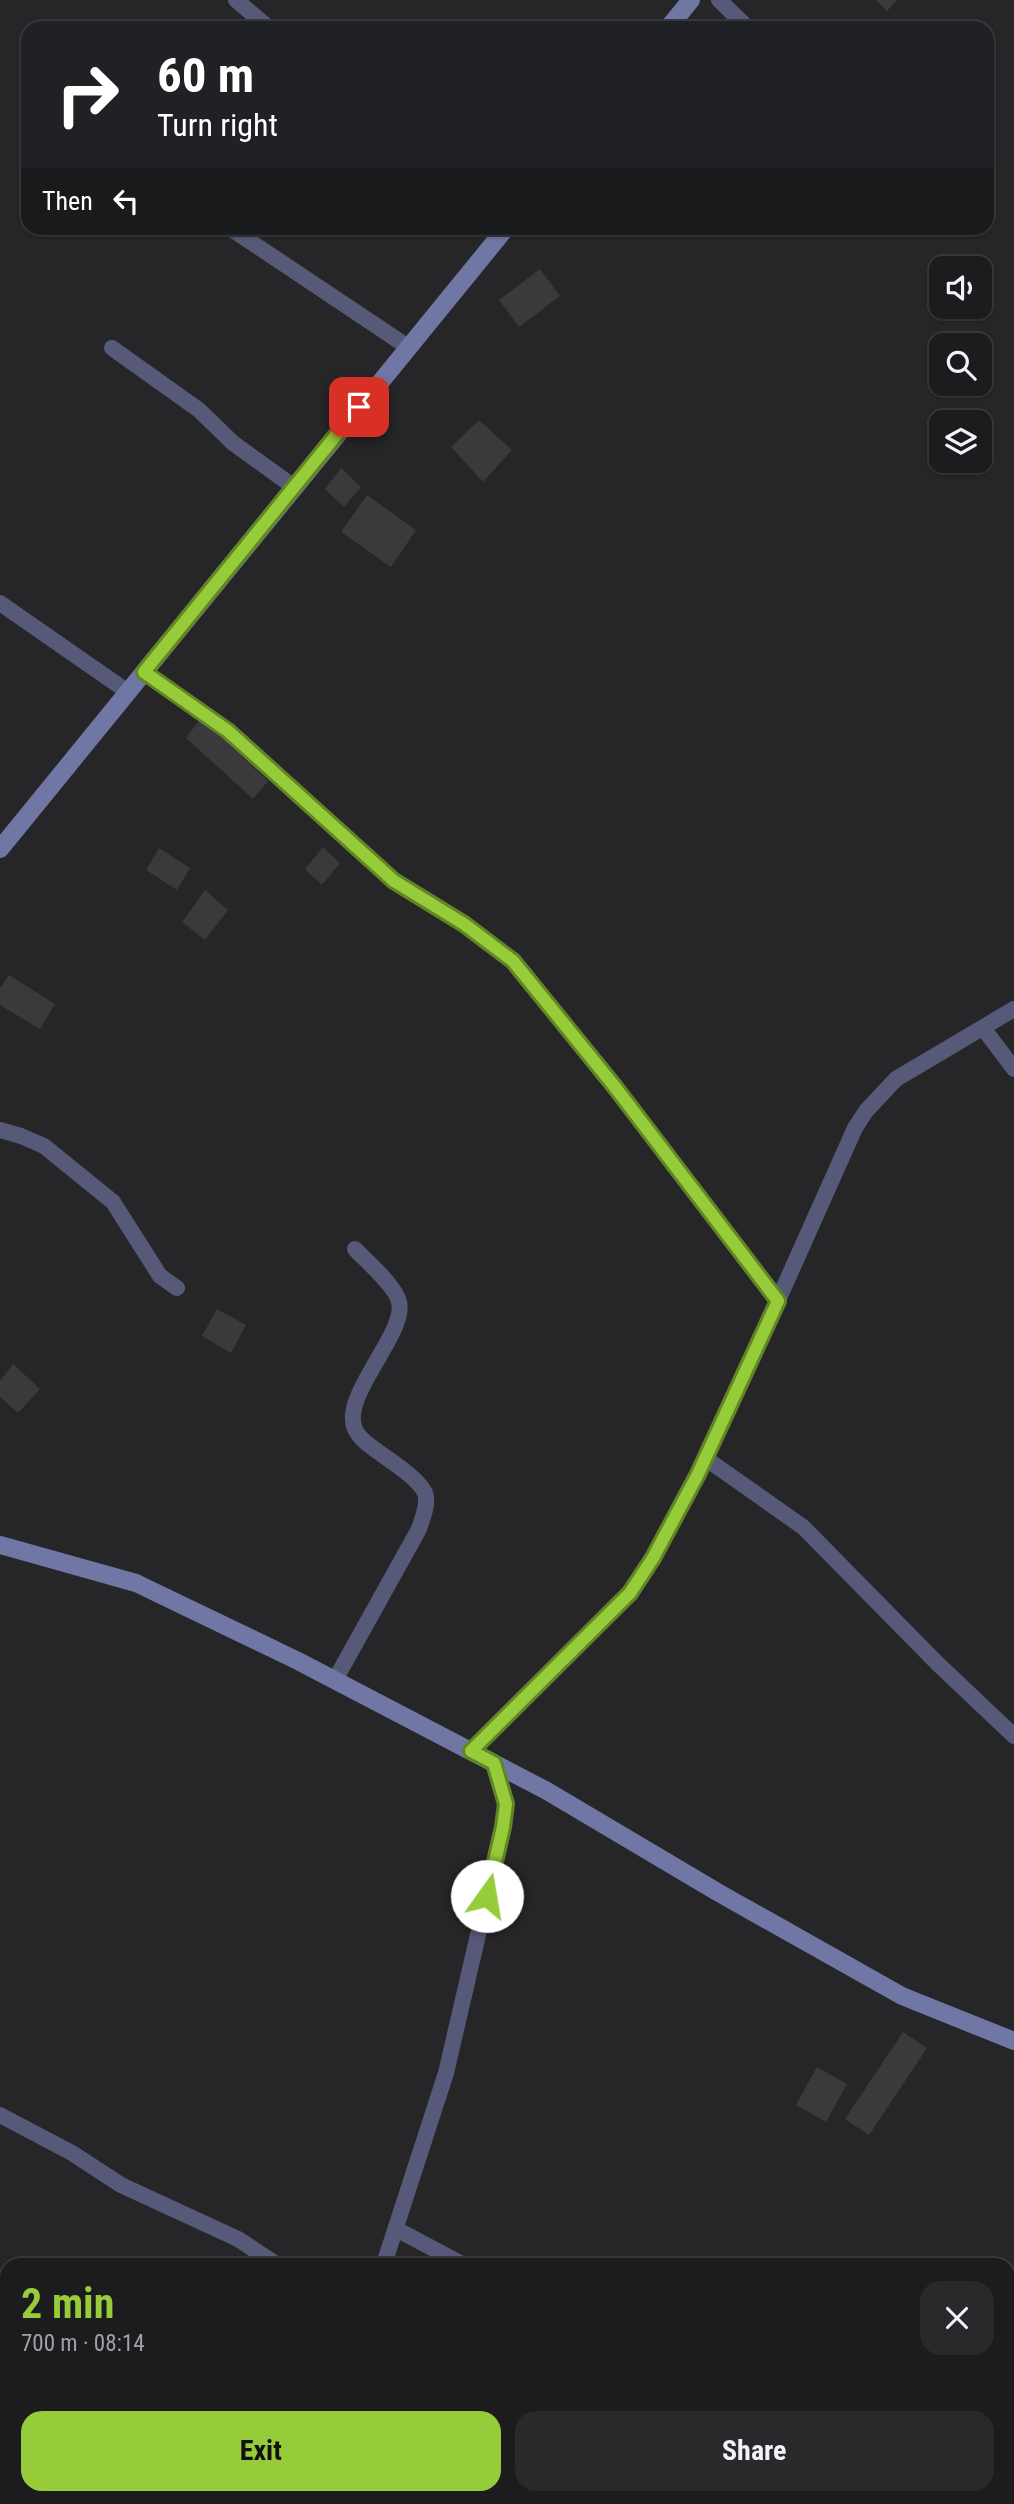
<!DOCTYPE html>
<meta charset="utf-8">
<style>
body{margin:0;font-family:"Roboto Condensed",sans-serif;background:#29292c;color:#f1f3f6;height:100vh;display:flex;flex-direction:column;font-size:26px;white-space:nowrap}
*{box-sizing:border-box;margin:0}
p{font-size:23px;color:#a0a1a4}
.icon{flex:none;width:38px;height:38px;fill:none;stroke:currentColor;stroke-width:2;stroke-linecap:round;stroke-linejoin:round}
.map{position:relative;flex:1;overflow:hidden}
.panel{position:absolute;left:0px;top:2258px;width:1015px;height:247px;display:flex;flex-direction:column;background:#1c1c1f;border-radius:21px 21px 0 0;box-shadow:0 2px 5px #0004,0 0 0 2px #3a3a3d}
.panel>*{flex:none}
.guide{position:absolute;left:21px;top:21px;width:973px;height:214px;border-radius:21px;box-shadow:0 2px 5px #0004,0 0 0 2px #3a3a3d;background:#202124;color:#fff;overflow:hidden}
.controls{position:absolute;left:929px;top:256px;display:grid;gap:14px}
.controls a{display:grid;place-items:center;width:63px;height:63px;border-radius:14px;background:#1c1c1f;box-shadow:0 2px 5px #0004,0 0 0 2px #3a3a3d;font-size:35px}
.pin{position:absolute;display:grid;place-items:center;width:60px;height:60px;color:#fff;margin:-30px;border-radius:14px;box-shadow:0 4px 10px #0006}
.me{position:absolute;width:77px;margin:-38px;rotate:13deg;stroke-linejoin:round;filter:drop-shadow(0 0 5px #0008)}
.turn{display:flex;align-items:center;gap:24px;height:147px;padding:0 21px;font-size:32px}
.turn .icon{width:91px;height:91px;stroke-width:2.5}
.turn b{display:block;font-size:49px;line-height:60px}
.then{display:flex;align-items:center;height:66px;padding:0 21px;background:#0003;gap:14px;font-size:26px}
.round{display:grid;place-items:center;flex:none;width:74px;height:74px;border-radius:21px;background:#29292c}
.summary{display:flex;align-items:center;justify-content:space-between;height:119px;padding:0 21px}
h1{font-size:42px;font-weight:700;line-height:52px;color:#96cc39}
.button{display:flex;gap:14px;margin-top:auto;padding:14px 21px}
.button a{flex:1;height:80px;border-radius:21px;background:#96cc39;color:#111;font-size:28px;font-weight:700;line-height:80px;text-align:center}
.button a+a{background:#29292c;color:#f1f3f6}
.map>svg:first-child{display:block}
.building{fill:#3a3a3d}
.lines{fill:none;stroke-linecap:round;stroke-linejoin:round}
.street{stroke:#565a78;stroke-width:16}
.secondary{stroke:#7077a5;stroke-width:18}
.primary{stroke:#858dc9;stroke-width:18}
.route-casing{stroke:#628525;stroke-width:18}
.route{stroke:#96cc39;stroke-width:12}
</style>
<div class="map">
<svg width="1014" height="2504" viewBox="0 0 1014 2504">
<rect width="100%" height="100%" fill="#262629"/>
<path class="building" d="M876,0H897L887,11Z
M540,269L560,296L519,327L499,300Z
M479,420L512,450L483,482L451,447Z
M341,468L361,487L344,507L325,489Z
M367,495L416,530L391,567L341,532Z
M201,718L268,781L253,799L186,738Z
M323,847L340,863L322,885L305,869Z
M159,848L190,868L177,890L146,870Z
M205,890L228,910L205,940L182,922Z
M9,975L55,1004L40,1029L0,1005V988Z
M217,1309L246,1325L231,1353L202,1336Z
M13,1364L40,1389L18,1413L0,1397V1381Z
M903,2032L927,2048L869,2135L845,2119Z
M817,2067L847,2084L826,2122L796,2105Z
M1008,2486L1014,2491L1013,2504H975L981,2497H1008Z"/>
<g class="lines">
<path class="street" d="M236,0L269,28
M719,0L748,28
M230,228L408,347
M112,348L199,410L233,443L294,487
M0,603L128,692
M144,672L228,731L394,881L464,924L513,961L615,1087L778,1301
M983,1028L1014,1069
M0,1130L21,1136L44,1146L113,1202L160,1276L177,1288
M705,1458L803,1527L937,1663L1014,1736
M335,1680L419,1529C422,1519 429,1504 425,1493C418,1477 387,1459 373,1448C366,1443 358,1437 355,1429C340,1396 407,1333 399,1302C396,1286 366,1261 355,1249
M471,1751L630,1593L653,1558L698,1474L742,1381L855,1128L866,1111L896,1079L1014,1009
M0,2115L72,2153L121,2185L238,2239L276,2264
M396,2229L462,2264
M384,2264L446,2073L503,1827L506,1804L494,1763
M211,2497L230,2504
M25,2504L28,2497
M313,2504L314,2497"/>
<path class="secondary" d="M668,28L691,0
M0,849L506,228
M0,1545L136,1583L298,1661L547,1791L719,1893L902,1996L1014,2041"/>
<path class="primary" d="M1008,2308L1014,2303
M749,2504L759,2497"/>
</g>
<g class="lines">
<defs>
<path id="route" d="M359,407L144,672L228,731L394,881L464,924L513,961L615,1087L778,1301L698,1474L653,1558L630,1593L471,1751L494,1763L506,1804L503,1827L487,1896"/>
</defs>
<use href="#route" class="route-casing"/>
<use href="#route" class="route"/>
</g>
</svg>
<div class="controls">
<a><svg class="icon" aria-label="sound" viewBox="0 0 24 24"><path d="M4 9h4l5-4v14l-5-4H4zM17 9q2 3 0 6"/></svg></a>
<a><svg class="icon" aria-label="search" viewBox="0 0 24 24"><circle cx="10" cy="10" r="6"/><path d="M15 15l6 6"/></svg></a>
<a><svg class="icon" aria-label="layers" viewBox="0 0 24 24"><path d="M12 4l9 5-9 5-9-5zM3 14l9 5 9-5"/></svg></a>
</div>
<div class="pin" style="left:359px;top:407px;background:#d93025"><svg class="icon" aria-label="arrive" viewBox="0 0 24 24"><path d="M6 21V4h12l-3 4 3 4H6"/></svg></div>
<svg class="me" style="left:487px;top:1896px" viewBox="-20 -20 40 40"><circle r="19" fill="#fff"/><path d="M0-13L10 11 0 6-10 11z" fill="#96cc39"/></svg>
<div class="guide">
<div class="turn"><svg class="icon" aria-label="right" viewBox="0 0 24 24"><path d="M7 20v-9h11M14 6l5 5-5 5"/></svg><div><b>60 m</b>Turn right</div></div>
<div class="then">Then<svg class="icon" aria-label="left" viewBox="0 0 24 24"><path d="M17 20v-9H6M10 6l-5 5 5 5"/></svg></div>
</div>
<section class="panel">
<div class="summary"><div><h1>2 min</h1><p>700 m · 08:14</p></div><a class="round"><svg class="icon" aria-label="close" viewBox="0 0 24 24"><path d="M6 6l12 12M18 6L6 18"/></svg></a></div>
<div class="button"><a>Exit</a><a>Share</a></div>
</section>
</div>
